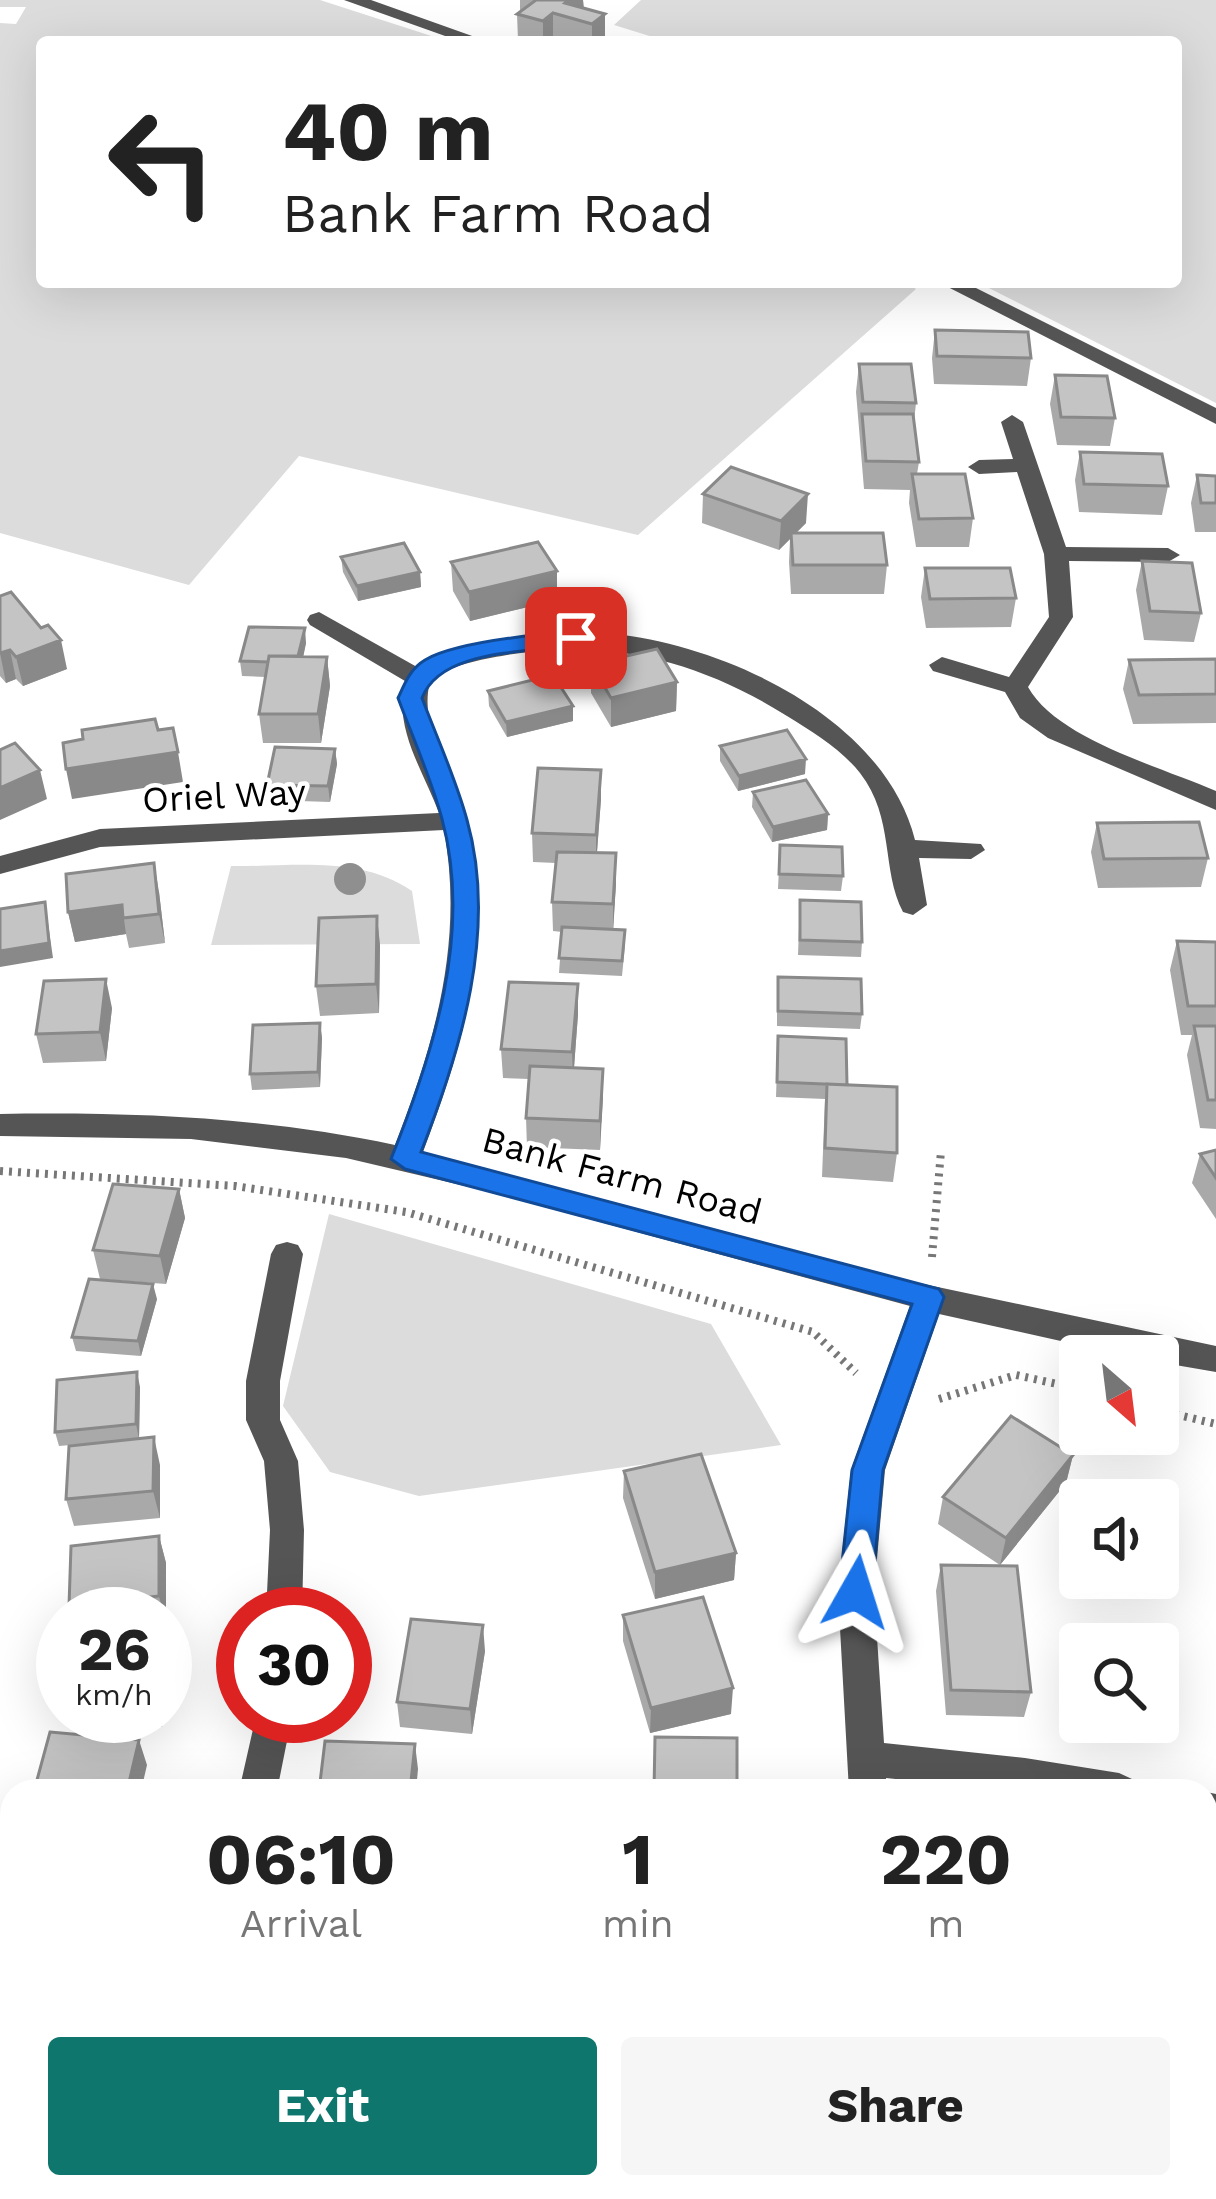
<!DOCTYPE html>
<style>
body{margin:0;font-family:"Work Sans",sans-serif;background:#f6f6f6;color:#222;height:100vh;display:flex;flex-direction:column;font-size:45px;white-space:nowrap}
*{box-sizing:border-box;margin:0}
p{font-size:39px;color:#767676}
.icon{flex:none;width:66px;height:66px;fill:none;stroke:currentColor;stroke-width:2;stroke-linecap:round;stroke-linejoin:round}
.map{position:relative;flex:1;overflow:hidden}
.panel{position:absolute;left:0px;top:1779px;width:1218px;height:420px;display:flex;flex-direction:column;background:#fff;border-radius:36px 36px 0 0;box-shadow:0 12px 48px #0002}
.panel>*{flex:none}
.top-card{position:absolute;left:36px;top:36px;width:1146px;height:252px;border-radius:12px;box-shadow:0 12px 48px #0002;background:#fff;color:#222;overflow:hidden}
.needle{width:78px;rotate:152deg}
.tools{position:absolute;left:1059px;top:1335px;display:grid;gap:24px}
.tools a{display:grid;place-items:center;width:120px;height:120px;border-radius:12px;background:#fff;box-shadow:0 12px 48px #0002;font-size:60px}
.speed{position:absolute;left:36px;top:1587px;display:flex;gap:24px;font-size:60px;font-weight:700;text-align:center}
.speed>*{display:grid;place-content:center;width:156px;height:156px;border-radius:50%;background:#fff;box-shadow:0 12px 48px #0002;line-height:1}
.speed small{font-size:30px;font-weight:400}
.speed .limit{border:18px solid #d22;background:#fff;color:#111}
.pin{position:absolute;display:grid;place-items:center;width:102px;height:102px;color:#fff;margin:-51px;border-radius:24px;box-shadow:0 6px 18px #0006}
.me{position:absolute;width:132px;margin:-66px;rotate:6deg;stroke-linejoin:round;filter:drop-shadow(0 0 9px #0008)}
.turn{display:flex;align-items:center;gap:42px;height:252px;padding:0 48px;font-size:54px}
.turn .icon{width:156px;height:156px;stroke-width:2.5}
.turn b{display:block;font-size:84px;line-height:102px}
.eta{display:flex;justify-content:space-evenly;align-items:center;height:204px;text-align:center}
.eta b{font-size:72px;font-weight:700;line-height:84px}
.button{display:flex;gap:24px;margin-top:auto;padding:24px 48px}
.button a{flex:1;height:138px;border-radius:12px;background:#0f766e;color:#fff;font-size:48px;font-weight:700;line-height:138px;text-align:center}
.button a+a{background:#f6f6f6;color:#222}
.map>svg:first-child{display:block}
.green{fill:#dcdcdc}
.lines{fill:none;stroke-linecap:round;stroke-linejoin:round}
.path{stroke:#777;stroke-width:8;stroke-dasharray:3 6;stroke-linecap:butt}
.minor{fill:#555;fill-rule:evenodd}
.tree{fill:#8f8f8f}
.wall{fill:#a9a9a9}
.shaded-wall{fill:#898989}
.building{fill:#c4c4c4;stroke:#898989;stroke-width:3}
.route{fill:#1a73e8;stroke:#114b97;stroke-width:3}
.labels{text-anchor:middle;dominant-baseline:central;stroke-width:9;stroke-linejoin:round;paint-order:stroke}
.street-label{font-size:36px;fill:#000;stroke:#fff}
</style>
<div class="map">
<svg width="1216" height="2199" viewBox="0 0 1216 2199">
<rect width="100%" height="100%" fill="#fff"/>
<path class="green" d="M0,0H320L450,42H42V282H906L916,289L638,535L299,456L189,585L0,533V23L16,24L26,7H0Z
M641,0H1216V403L977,282H1176V42H669L614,25Z
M231,866C293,867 359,855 412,891L420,944L211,945Z
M329,1214L711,1324L781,1445L419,1496L330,1472L283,1406Z"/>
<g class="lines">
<path class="path" d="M0,1171L235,1186L406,1212L813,1332L856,1373
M932,1257L941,1151
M939,1399L1016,1375L1080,1389
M1158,1410L1216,1424"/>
<path class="minor" d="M344,0H371L489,42H462Z
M938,282H964L1216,408V424Z
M1012,415L1023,422L1066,547L1168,548L1180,555L1168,562L1069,561L1073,617L1028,687C1057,739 1161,767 1216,791V810L1048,738L1020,718L1005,692L933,671L929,665L942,657L1009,677L1049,617L1044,554L1017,472L979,474L968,467L979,460L1013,459L1001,422Z
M319,612L417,667C443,650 474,645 504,640C540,634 577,630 614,634C729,646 885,720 915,840L981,844L985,850L971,859L919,858L927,905L913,915L903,912C881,870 895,818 860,773C841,749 813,732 787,716C699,661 611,638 507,655C479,660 453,664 430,681C417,735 459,779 470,829C495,941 462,1048 423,1152L914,1282L1216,1346V1372L1158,1362V1356H1128L939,1314L885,1470L874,1592L884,1743L1025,1758L1119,1773L1132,1779L1138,1791H1011L886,1778L887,1791H849L838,1592L851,1470L910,1306L482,1190L346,1158L191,1139L0,1136V1114C133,1112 264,1117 395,1145C435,1043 464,941 444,830L100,847L0,874V856L100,829L439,813C423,770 393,728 405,681L310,625L307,620L310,615Z
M287,1242L298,1245L303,1254L280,1381V1420L298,1461L304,1530L302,1614H266L270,1530L264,1461L246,1420V1381L271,1254L276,1245Z
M256,1716H292L277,1791H239Z
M1206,1792L1216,1794V1830L1206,1828Z
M184,2187H226L227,2199H185Z
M677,2187H730L725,2199H672Z
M797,2187H845L850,2199H802Z"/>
</g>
<circle class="tree" cx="350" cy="879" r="16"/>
<path class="wall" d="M520,0H583L584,8L605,40L603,42H563L553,39L550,42H526L518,40L517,14L520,11Z
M935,330L1031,358L1027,386L934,384L932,358Z
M859,364L916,403L914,422L919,462L917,474L973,518L969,547H916L909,503L910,490L864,489L856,392Z
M1055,375L1115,418L1110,446L1057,445L1050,404Z
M1080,452L1168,486L1162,515L1079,512L1075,480Z
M1197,475L1216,476V532H1195L1191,503Z
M703,494L806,523L796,533L887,565L884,594H791L789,562L790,539L779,550L702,523Z
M341,557L420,572L421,587L358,601L343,572Z
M1142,561L1201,613L1194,642L1144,640L1136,590Z
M451,562L557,600L470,621L453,591Z
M925,568L1016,598L1011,627L926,628L921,597Z
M0,596L67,669L23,686L16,679L6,683L0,676Z
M306,643L303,656L327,657L330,686L321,743H263L259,714L265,677L242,676L240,661Z
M1216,659V723L1133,724L1123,689L1129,660Z
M591,664L677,682L676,711L611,727L591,693Z
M488,691L573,706V721L507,737L489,706Z
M720,746L805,774L738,791L720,761Z
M335,749L337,764L330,802L269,800L267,785Z
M753,792L828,814L827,830L772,842L752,807Z
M601,799L597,853L616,883L613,929L625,945L622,976L559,973L562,932L553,931L552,902L556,863L533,862L532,833Z
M1097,823L1208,858L1201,887L1098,888L1091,852Z
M780,845L843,876L841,891L778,889Z
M159,892L165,943L129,948L126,934L75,942L68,912Z
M800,900L862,942L861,957L798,955Z
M377,916L380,946L379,1013L320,1016L316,986Z
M1177,941L1216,942V1129L1200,1128L1187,1055L1192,1035H1181L1170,970Z
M578,984V1014L574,1068L603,1069L600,1150L527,1147L526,1118L529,1079L503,1078L501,1049Z
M777,992L862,1014L860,1029L777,1026Z
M112,1008L106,1061L43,1063L36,1034Z
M320,1023L322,1038L320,1087L252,1090L250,1074Z
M778,1036L847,1085L897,1153L893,1182L822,1177L825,1099L776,1097Z
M1216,1150V1219L1192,1183L1200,1154Z
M179,1189L185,1218L166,1284L100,1279L93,1250Z
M157,1299L141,1356L76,1351L72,1337Z
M140,1387L139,1439L59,1446L55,1432Z
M1073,1455L1066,1483L1000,1565L938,1524L943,1497Z
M160,1465V1518L74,1526L66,1499Z
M624,1471L736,1553L734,1580L655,1599L623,1498Z
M159,1536L166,1563V1622L180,1649L165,1715V1614H71L69,1606Z
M941,1565L1031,1692L1024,1717L946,1715L936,1591Z
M623,1615L731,1714L650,1733L623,1641Z
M485,1651L472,1734L400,1727L397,1702Z
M81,1716H165L162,1727L83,1720Z
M12,1833V2033L0,2032V1900Z
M1206,1897H1216V2005L1206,2004Z
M267,2187H373L371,2199H337L268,2192Z
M381,2187H494L493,2199H383Z
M980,2187H1083L1085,2199H982Z"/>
<path class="shaded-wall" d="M569,0H583L584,16L565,3Z
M553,13V39L550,42H543V21Z
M605,14V40L603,42H592V24Z
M808,494L806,523L779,550L781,521Z
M557,571V600L470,621L469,592Z
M420,572L421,587L358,601L357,586Z
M305,628L306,643L299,678L297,663Z
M61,640L67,669L23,686L16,657Z
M10,650L16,679L6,683L0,653Z
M327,657L330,686L321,743L318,714Z
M677,682L676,711L611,727V698Z
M573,706V721L507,737L506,722Z
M335,749L337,764L330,802L328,786Z
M178,752L183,782L72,799L66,769Z
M806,759L805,774L738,791L739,776Z
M40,770L47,799L0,820V788Z
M601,770V799L596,864V835Z
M828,814L827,830L772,842L773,827Z
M616,853V883L613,933V904Z
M154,863L159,892L165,943L159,914Z
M45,902L53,958L0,967V951Z
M122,905L126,934L75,942L68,912Z
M377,916L380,946L379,1013L376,984Z
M106,979L112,1008L106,1061L100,1032Z
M578,984V1014L573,1081L572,1052Z
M320,1023L322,1038L320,1087L318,1072Z
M603,1069V1098L600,1150V1121Z
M179,1189L185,1218L166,1284L160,1256Z
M153,1284L157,1299L141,1356L138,1341Z
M137,1372L140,1387L139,1439L136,1424Z
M154,1437L160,1465V1518L153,1491Z
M1073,1455L1066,1483L1000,1565L1006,1538Z
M159,1536L166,1563V1623L159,1596Z
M736,1553L734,1580L655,1599V1572Z
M173,1623L180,1649L165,1715V1658Z
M483,1625L485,1651L472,1734L470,1709Z
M733,1688L731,1714L650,1733L651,1708Z
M139,1740L147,1765L141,1791H127Z
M415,1744L418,1769L416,1791H410Z
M12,2132V2157L0,2162V2137Z"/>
<path class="building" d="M536,0H569L565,3L605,14L592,24L553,13L543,21L517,14Z
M935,330L1028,332L1031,358L937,356Z
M859,364H911L916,403L863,402Z
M1055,375L1107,376L1115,418L1061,417Z
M862,414H913L919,462L866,461Z
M1080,452L1162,454L1168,486L1084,484Z
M731,467L808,494L781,521L703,494Z
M912,474H965L973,518L919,519Z
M1197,475L1216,476V503H1201Z
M791,533H883L887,565H793Z
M538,542L557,571L469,592L451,562Z
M404,543L420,572L357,586L341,557Z
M1142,561L1192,563L1201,613L1150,611Z
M925,568H1010L1016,598L930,599Z
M11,592L41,628L48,625L61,640L16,657L10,650L0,653V596Z
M249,627L305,628L298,656H269L268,662L240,661Z
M657,649L677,682L611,698L591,664Z
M269,656L327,657L318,714H259Z
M1216,659V694L1139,695L1129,660Z
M553,675L573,706L506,722L488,691Z
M155,719L158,730L173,728L178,752L66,769L63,743L83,739L82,730Z
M787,730L806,759L739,776L720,746Z
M15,743L40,770L0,788V750Z
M275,747L335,749L328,786L267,785Z
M538,768L601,770L596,835L532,833Z
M806,780L828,814L773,827L753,792Z
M1199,822L1208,858L1104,859L1097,823Z
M780,845L842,847L843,876L779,874Z
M557,852L616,853L613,904L552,902Z
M154,863L159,914L123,918L122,905L68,912L66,874Z
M800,900L861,902L862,942L800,940Z
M45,902L49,943L0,951V909Z
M377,916L376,984L316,986L319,918Z
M562,927L625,930L622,961L559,958Z
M1177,941L1216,942V1006H1188Z
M778,977L861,979L862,1014L778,1011Z
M106,979L100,1032L36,1034L44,981Z
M509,982L578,984L572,1052L501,1049Z
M320,1023L318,1072L250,1074L253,1025Z
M1194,1026H1216V1100H1208Z
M778,1036L846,1039L847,1085L777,1082Z
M530,1066L603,1069L600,1121L526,1118Z
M827,1084L897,1087V1153L825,1148Z
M1216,1150V1178L1200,1154Z
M113,1184L179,1189L160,1256L93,1250Z
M89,1279L153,1284L138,1341L72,1337Z
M137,1372L136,1424L55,1432L57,1380Z
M1011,1416L1073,1455L1006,1538L943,1497Z
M154,1437L153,1491L66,1499L69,1446Z
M701,1454L736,1553L655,1572L624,1471Z
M159,1536V1596L69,1606L71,1546Z
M941,1565L1017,1566L1031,1692L951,1690Z
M703,1597L733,1688L651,1708L623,1615Z
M411,1619L483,1625L470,1709L397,1702Z
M165,1622L173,1623L165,1658Z
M50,1732L139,1740L127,1791H34Z
M655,1737L737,1738V1791H654Z
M325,1741L415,1744L410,1791H319Z
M6,1832L12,1833V1902L0,1900V1854Z
M1206,1897H1216V1982L1206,1981Z
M0,1923L12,1924V2011L0,2010Z
M12,2052V2132L0,2137V2057Z
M12,2180V2187H75L78,2199H0V2185Z
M390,2187H490L489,2195Z
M990,2187H1083L1085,2199H992Z"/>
<path class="route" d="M576,631L584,633V643C536,654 442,646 422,698C437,738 456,779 467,820C498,930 461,1050 421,1152L939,1289L944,1297L883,1470L872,1592L867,1602L856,1607L844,1602L839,1592L852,1470L912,1304L405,1169L391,1159C433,1054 473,933 442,819C431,778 413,738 398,698C405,683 410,669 425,660C455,642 540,634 576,631Z"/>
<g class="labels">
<g class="street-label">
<text transform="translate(224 796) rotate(-3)">Oriel Way</text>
<text transform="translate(622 1176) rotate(15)">Bank Farm Road</text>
</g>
</g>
</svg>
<div class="tools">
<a><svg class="needle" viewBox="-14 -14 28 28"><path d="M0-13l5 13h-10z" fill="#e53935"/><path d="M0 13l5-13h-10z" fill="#767676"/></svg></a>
<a><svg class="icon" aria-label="sound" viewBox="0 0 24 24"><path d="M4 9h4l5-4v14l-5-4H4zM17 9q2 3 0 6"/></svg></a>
<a><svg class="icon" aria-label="search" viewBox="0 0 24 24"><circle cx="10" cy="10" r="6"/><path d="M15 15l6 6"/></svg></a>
</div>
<div class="speed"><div>26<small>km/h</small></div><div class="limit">30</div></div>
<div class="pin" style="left:576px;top:638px;background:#d93025"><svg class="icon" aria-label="arrive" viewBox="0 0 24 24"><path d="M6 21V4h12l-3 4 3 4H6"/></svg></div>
<svg class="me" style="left:856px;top:1592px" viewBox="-20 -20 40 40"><path d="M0-17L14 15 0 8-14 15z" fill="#1a73e8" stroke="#fff" stroke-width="4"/></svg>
<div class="top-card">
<div class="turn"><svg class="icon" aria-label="left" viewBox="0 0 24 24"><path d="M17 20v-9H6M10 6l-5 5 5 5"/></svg><div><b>40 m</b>Bank Farm Road</div></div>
</div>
<section class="panel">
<div class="eta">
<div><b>06:10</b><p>Arrival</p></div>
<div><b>1</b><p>min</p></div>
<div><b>220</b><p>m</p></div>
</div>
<div class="button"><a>Exit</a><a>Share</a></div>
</section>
</div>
